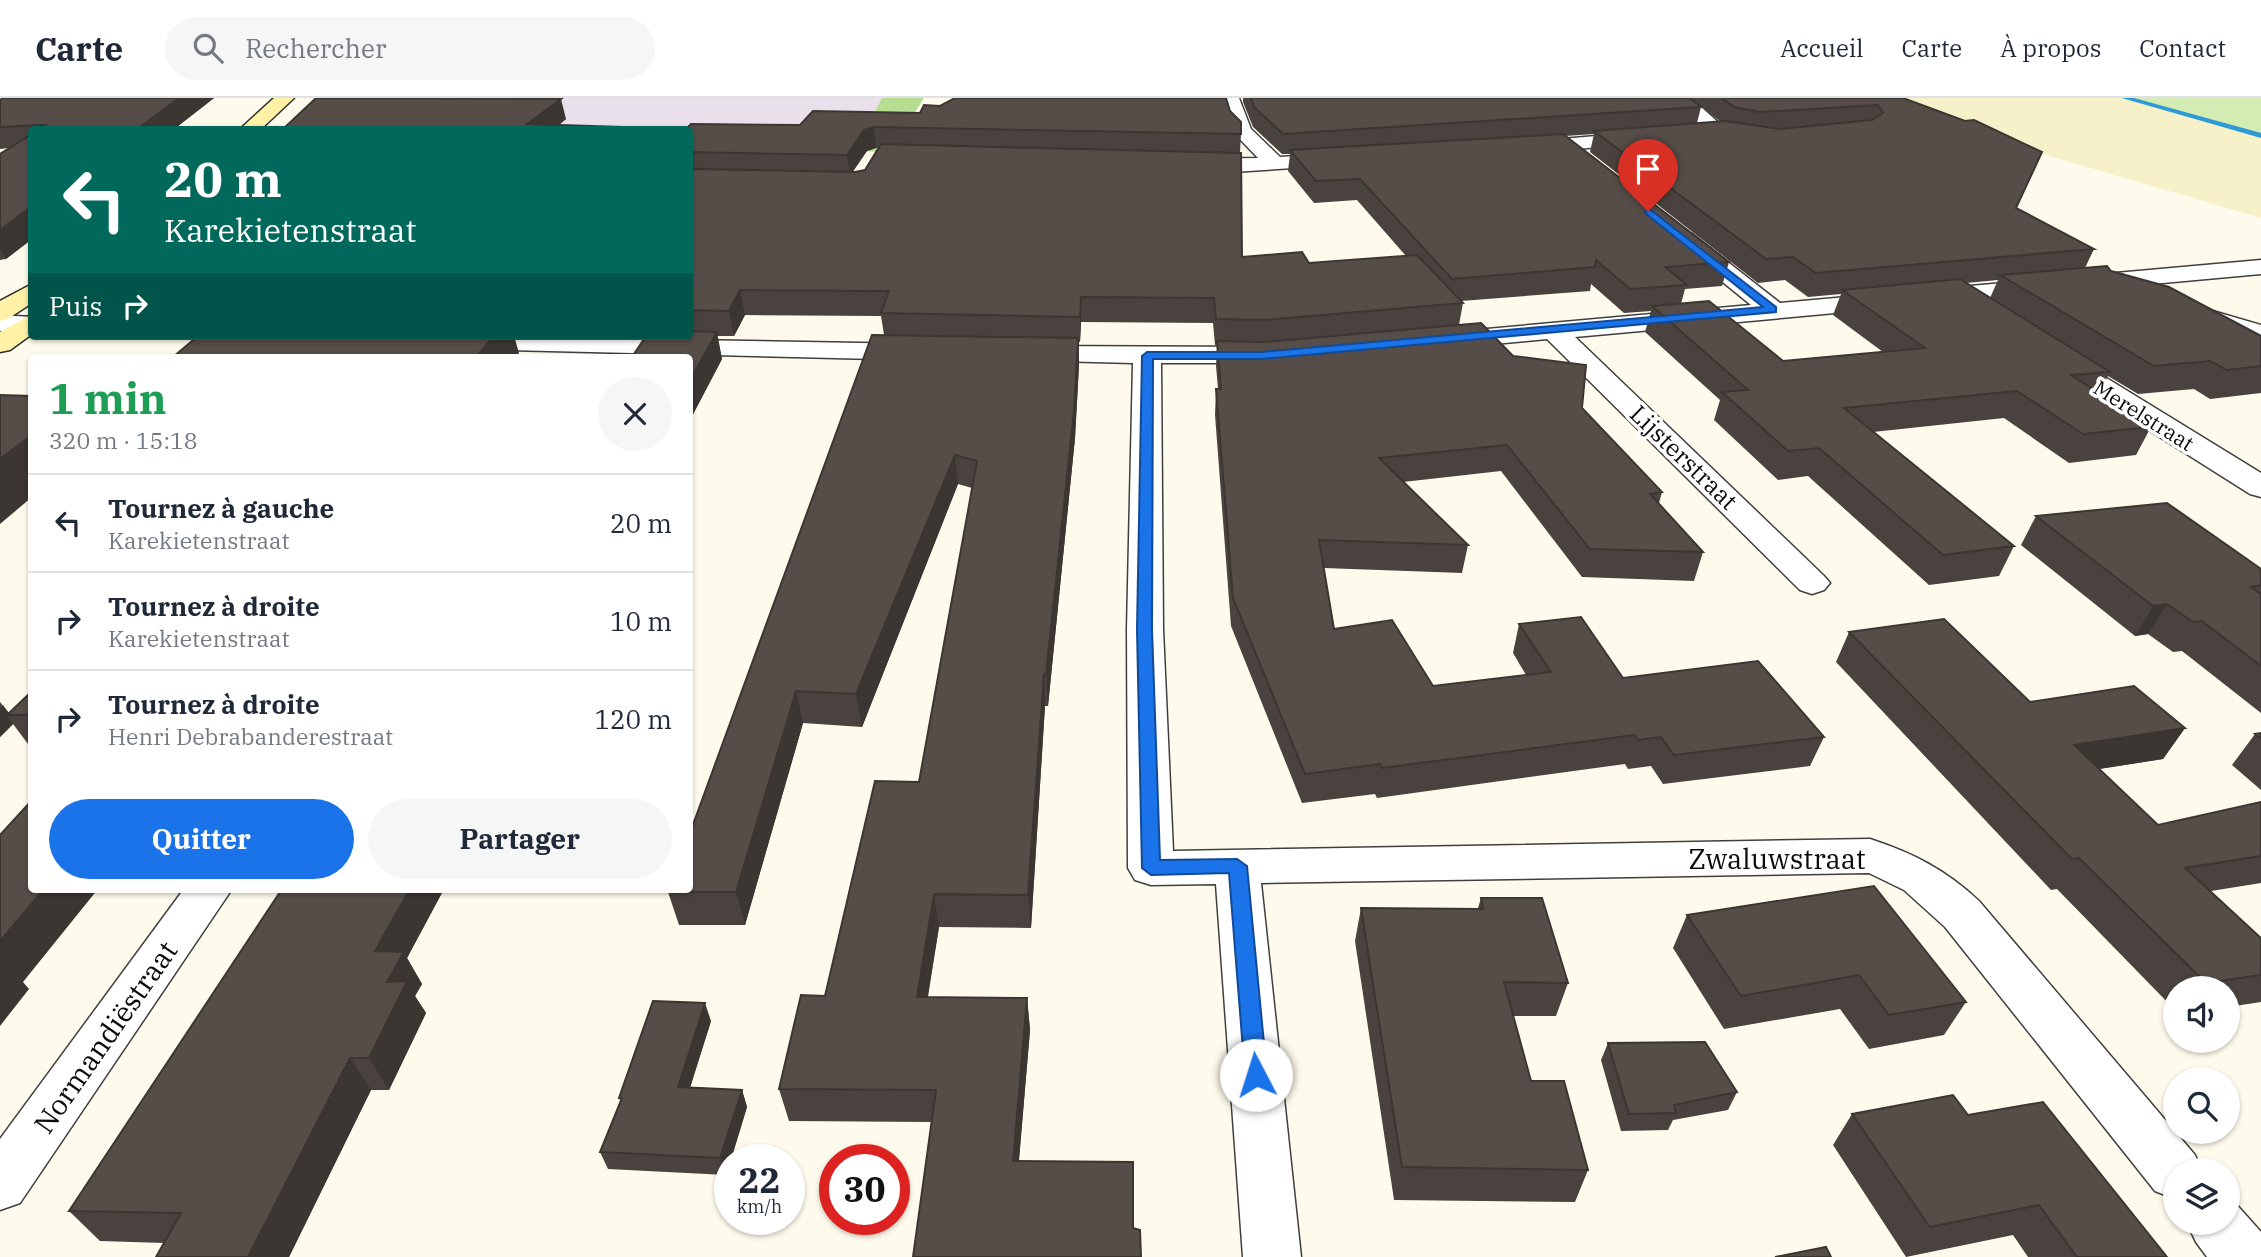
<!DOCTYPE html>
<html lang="fr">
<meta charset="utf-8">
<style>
body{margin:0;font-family:"IBM Plex Serif",serif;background:#f6f6f7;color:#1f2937;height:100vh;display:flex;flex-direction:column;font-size:26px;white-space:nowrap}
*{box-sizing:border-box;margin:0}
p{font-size:23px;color:#747a83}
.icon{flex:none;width:38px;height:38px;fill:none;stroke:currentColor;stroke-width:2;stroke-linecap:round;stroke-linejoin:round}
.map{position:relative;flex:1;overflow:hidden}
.details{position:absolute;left:28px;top:256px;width:665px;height:539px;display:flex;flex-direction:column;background:#fff;border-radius:7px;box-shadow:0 2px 5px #0004}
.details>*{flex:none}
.top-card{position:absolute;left:28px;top:28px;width:665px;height:214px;border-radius:7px;box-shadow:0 2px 5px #0004;background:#00695c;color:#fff;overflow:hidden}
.buttons{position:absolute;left:2163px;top:878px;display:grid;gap:14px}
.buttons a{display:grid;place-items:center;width:77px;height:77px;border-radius:50%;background:#fff;box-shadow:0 2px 5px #0004;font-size:35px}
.speed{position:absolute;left:714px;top:1046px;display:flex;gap:14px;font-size:35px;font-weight:700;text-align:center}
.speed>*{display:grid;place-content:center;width:91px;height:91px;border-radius:50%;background:#fff;box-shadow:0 2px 5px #0004;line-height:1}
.speed small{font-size:18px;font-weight:400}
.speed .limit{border:10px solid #d22;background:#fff;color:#111}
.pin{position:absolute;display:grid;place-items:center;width:60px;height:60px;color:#fff;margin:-72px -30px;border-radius:50% 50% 50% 0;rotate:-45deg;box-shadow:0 0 7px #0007}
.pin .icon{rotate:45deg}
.me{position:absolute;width:77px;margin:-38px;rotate:355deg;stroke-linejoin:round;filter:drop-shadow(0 0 5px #0008)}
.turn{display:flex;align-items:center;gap:24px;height:147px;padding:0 21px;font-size:32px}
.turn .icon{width:91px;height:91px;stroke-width:2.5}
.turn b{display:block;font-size:49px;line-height:60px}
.then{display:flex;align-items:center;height:66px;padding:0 21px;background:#0003;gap:14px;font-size:26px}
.round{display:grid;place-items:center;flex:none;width:74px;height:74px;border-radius:37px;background:#f6f6f7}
.overview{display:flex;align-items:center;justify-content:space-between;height:119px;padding:0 21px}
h1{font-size:42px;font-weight:700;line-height:52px;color:#1e9e55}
.action{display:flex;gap:14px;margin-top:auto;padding:14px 21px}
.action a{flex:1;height:80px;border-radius:42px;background:#1a73e8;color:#fff;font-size:28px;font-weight:700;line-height:80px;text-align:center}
.action a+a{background:#f6f6f7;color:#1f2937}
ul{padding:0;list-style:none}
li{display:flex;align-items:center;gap:21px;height:98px;padding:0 21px;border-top:2px solid #e0e1e3}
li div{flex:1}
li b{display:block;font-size:26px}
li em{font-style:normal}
header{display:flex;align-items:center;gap:42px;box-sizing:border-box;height:98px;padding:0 35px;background:#fff;border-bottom:2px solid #e0e1e3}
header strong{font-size:33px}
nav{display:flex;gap:38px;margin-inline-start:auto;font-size:24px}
.search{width:490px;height:63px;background:#f6f6f7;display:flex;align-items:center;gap:18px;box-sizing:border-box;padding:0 24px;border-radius:38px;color:#747a83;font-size:26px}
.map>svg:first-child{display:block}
.industrial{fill:#eae0ec}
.farmland{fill:#f7f1ca}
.green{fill:#d2ecb3}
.forest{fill:#b6de91}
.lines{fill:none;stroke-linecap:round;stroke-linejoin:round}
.stream{fill:#2e99d6;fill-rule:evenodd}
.street-casing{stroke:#3f3f3f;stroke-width:3}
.secondary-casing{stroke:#2e2e2e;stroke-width:3}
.street{fill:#fff;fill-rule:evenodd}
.secondary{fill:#fff2a7;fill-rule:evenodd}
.wall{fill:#4a423e;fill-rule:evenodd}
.shaded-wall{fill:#3c3632}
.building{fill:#564d48;stroke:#3c3632;stroke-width:2}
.route{fill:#1a73e8;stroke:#114b97;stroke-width:2}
.labels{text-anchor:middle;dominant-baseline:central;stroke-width:7;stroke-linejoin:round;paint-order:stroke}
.far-street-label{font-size:21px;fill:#0c0c0c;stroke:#fff}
.street-label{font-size:24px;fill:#0c0c0c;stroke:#fff}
.near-street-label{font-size:28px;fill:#0c0c0c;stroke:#fff}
</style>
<header>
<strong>Carte</strong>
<div class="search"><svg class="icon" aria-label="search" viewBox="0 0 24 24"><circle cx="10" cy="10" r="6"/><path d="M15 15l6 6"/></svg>Rechercher</div>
<nav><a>Accueil</a><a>Carte</a><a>À propos</a><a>Contact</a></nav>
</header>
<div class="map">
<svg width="2261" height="1159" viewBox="0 0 2261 1159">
<rect width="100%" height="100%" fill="#fffbec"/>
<path class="industrial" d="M411,0H882L858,45L690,32H382Z"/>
<path class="farmland" d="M1851,0H2120L2261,40V120Z"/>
<path class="green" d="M2120,0H2261V40Z"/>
<path class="forest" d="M882,0H924L890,54L690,49V41L858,45Z"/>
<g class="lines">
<path class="stream" d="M2122,0H2134L2261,35V40Z"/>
<defs>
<path id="street" d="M1221,0H1239L1251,31L1280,59L1340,55L1350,61L1340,67L1233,74L1183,71L1180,67L1190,61L1258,60L1232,33Z
M1662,0H1685L1700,8L1730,35L1727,39H1713Z
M1643,34L1650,36L1653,40L1650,44L1526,56L1516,50L1526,44Z
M1684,134L1692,136L1780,205L2261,162V176L1575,239L1824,478L1830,485L1824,492L1812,496L1800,492L1547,241L1442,251L1433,249L1429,243L1433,237L1442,235L1751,207L1676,146L1672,141L1676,136Z
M2199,209L2261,227V243L2190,223L2186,217L2190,211Z
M0,217L32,219V235L0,233Z
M453,238L917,246L927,248L931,254L927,260L917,262L463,251L454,249L450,243Z
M1026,248L1270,249L1280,251L1284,257L1280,263L1270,265H1161L1163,531L1173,753L1870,741C1913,755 1946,772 1979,803L2195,1057L2202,1073H2175V1101L2155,1093L1945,829L1904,792L1869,775L1261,785L1301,1159H1243L1216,786L1151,787L1135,782L1128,770L1127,531L1133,265L1016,262L1012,256L1016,250Z
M2059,255L2069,257L2261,375V399L2250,396L2049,269L2045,263L2049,257Z
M184,791H232L20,1105L0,1112V1041Z
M2228,1102L2236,1106L2261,1134V1159H2207L2196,1144L2187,1125H2228Z"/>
<path id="secondary" d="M274,0H294L260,32H239Z
M32,186V205L9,220L0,223V203Z
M32,216V236L10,252L0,254V234Z"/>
</defs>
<use href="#street" class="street-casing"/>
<use href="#secondary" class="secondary-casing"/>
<use href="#street" class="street"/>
<use href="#secondary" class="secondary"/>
</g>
<path class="wall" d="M214,0L173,32H32V141L6,161L0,162V56L9,50L0,51V2Z
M316,0H547L546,1L566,21L558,27L686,31L800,27L920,15L1230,13L1241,36L1240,54L1242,159L1309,165L1406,158L1357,102L1314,105L1288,73L1290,56H1282L1253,29L1243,4V0H1689L1701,9L1697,25L1721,24L1689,0H1903L2033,75L2016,110L2094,151L2085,170L2111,173L2261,238V295L2210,301L2194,291L2138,296L2108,278L2099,295L2151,329L2136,357L2069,365L2004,320L1873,334L2014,448L1999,478L1929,487L1808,378L1778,382L1714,322L1720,302L1645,234L1651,213L1624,215L1591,186L1590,193L1461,203L1463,205L1459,227L1513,258L1582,310L1662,394L1659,405L1703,454L1694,483L1582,479L1501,373L1403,384L1468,447L1462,475L1324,470L1334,531L1433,588L1526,577L1513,555L1519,526L1623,580L1824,639L1810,668L1663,686L1651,668L1628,671L1625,666L1377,700L1375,696L1302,705L1231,528L1215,317L1216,291H1218L1216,268L1217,247H1215L1213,225L1081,224L1080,244H1079V267L1075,340L1048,608H1045L1031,830L939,829L928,899L1027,900L1030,932L1019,1063L1133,1130L1141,1159L931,1024L789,1023L779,991L825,898L919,684L972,390L958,386L862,629L803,625L745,827H679L668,794L884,237L881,218L745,217L734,238H717L722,261L690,322V32H282ZM1594,36L1590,54L1758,185L1785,182L1808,199L1841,196L1833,217L1883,254L1783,263L1681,206L1685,191L1722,188L1729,164L1565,38ZM876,50H878L865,72L852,74L867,53ZM1998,182L1990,200L1966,185Z
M2036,418L2261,471V615L2182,553L2173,554L2148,536L2135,538L2021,447Z
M1849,534L2030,604L2185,630L2163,661L2099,671L2158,727L2261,704V785L2211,793L2261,840V904L2228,909V891H2175V912L2057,791L2051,792L1836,564Z
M32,593V650H31L13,626L0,639V604L9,615Z
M2261,635V692L2232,667L2255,636Z
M282,791H444L407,860L422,886L415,898L426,915L389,992H371L289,1159H156L164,1145L100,1143L69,1113Z
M1481,800L1568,885L1556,918H1513L1531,983L1588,1072L1575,1104L1394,1102L1355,843L1361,810H1478Z
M1687,817L1966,904L1944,937L1869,951L1840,911L1724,931L1673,850Z
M711,923L690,989L742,992L747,1009L726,1077L608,1071L600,1054L621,1004L619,1000Z
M1608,945L1737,994L1728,1012L1673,1022L1668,1032L1621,1033L1601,962Z
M1852,1016L1968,1017L2167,1159H2028L2013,1137L1906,1159L1833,1047Z"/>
<path class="shaded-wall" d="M179,0H214L173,32H136Z
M561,1L566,21L553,32L527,26Z
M874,29L876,50L867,53L850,78L847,57L864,32Z
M32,108V141L6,161L0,151V132Z
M740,192L745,217L734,238L729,213Z
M1081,199V224L1080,244V219Z
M717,234L722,261L690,322V282Z
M494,238H514L519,255L516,259H476Z
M1078,240L1079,267L1075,340L1048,608L1046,576Z
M32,337V399L0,426V361Z
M955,357L958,386L862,629L856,596Z
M2167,506L2148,536L2135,538L2153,508Z
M1044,576L1045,608L1031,830L1028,797Z
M796,593L803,625L745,827L736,794Z
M3,607L10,617H7L13,626L0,639V610Z
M2185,630L2163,661L2054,678L2074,647Z
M44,791H98L23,884L29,891L0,928V843Z
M410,791H444L407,860L422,886L415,898L426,915L389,992L369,960L387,884L375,853Z
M934,796L939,829L922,931L917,899Z
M1027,900L1030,932L1016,1095L1013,1063Z
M705,905L711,923L685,1006L678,989Z
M350,960L371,992L289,1159H248Z
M742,992L747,1009L731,1062H730L726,1077L720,1060Z"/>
<path class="building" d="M3,0H179L136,32H38L45,27L0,29V2Z
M316,0L561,1L527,26L686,31L691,26L800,27L813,13L920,15L924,7L940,8L955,0H1226L1230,13L1241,24V36L874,29L864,32L847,57L690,54V32H282Z
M1251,0H1689L1701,9L1283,36L1254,9Z
M1722,0H1903L1965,23L1974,22L2042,54L2016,110L2094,151L1816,175L1793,159L1766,161L1594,33L1725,23L1780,31L1872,22L1883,15L1878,7L1760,14L1734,9Z
M32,36V108L0,132V56Z
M1563,36L1729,164L1665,169L1687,187L1630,191L1596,162L1595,169L1452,181L1360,81L1316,83L1290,52Z
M881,46L1241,55L1242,159L1302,154L1309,165L1417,157L1463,205L1264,222L1216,221L1214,200L1081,199L1080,219L881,215L889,193L740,192L729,213L690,212V71L855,74L865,72Z
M2107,168L2111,173L2169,189L2261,238V268L2227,272L2210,263L2154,268L2000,177Z
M1960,181L2110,274L2071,277L2151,329L2083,336L2017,293L1844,310L2014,448L1943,457L1819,350L1788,353L1722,294L1748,292L1652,208L1709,203L1783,263L1925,250L1842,192Z
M1481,225L1513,258L1586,267L1582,310L1662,394L1650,396L1703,454L1590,451L1507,347L1379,360L1468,447L1319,442L1334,531L1392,522L1433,588L1551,574L1519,526L1581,519L1623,580L1758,563L1824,639L1674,657L1661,639L1638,642L1634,637L1382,670L1380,666L1305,676L1233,500L1216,291H1221L1217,243L1264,244Z
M690,233L717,234L690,282V259H632L646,238H690Z
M872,237L1078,240L1074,312L1046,576H1044L1028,797L934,796L917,899L1027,900L1013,1063L1133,1064V1130L1140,1132L1141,1159H913L936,992L779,991L801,897L825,898L875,683L919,684L977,363L955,357L856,596L796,593L736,794H668L669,791H690V735Z
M198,238H494L476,259H173Z
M0,297L32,298V337L0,361Z
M2167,405L2261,471V487L2251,489L2261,496V568L2202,523L2193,524L2167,506L2153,508L2036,418Z
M1944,521L2030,604L2134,588L2185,630L2074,647L2158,727L2261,704V758L2185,770L2261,840V877L2206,885L2079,760L2072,761L1849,534Z
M32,593V617H7Z
M2261,635V641L2255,636Z
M32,702V791H44L0,843V737Z
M1874,788L1966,904L1889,917L1859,877L1741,898L1687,817Z
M282,791H410L375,853L404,854L387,884L407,883L369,960H350L248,1159H156L181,1115L69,1113Z
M1481,800H1542L1568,885L1504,884L1531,983H1564L1588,1072L1402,1069L1361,810L1483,811Z
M653,903L705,905L678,989L742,992L720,1060L600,1054L622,1000H619Z
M1705,944L1737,994L1674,1007L1676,1015L1629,1016L1608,945Z
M1953,997L1968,1017L2043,1004L2167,1159H2077L2039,1107L1930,1129L1852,1016Z
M1826,1149L1831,1159H1775Z"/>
<path class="route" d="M1648,110L1776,209V214L1262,261H1153L1152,531L1160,762L1237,761L1247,768L1267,977L1263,983L1256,986L1248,983L1245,977L1229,775L1151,777L1142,770L1137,531L1142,258L1147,254H1262L1763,209L1645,115Z"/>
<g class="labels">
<g class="far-street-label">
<text transform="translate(2144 317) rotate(32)">Merelstraat</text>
</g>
<g class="street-label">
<text transform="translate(1684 359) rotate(44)">Lijsterstraat</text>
</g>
<g class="near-street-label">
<text x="1777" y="760">Zwaluwstraat</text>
<text transform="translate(105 939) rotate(-55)">Normandiëstraat</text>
</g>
</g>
</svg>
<div class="buttons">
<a><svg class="icon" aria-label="sound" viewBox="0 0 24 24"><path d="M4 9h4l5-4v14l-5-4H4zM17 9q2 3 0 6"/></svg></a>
<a><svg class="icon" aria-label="search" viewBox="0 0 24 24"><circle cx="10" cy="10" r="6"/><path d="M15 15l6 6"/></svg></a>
<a><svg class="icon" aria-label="layers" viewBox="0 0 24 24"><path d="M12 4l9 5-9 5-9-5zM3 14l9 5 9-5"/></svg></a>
</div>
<div class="speed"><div>22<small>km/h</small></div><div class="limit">30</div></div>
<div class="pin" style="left:1648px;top:113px;background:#d93025"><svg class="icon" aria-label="arrive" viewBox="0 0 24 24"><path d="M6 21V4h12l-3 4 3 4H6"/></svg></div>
<svg class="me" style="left:1256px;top:977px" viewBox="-20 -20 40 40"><circle r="19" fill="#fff"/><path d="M0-13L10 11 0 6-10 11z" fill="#1a73e8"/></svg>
<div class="top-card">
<div class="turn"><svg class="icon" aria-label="left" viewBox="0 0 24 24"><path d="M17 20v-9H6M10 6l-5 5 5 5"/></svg><div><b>20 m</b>Karekietenstraat</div></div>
<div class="then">Puis<svg class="icon" aria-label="right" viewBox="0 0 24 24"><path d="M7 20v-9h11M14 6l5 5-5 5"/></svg></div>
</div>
<section class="details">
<div class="overview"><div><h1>1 min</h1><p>320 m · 15:18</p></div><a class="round"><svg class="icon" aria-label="close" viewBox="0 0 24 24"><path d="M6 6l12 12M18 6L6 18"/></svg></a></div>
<ul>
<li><svg class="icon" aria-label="left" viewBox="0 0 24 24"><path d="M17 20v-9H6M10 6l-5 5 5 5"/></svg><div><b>Tournez à gauche</b><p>Karekietenstraat</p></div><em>20 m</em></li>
<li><svg class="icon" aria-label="right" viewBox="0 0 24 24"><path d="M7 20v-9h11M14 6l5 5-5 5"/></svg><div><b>Tournez à droite</b><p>Karekietenstraat</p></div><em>10 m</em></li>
<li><svg class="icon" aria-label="right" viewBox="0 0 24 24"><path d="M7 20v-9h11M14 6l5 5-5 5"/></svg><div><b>Tournez à droite</b><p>Henri Debrabanderestraat</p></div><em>120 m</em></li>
</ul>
<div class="action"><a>Quitter</a><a>Partager</a></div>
</section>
</div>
